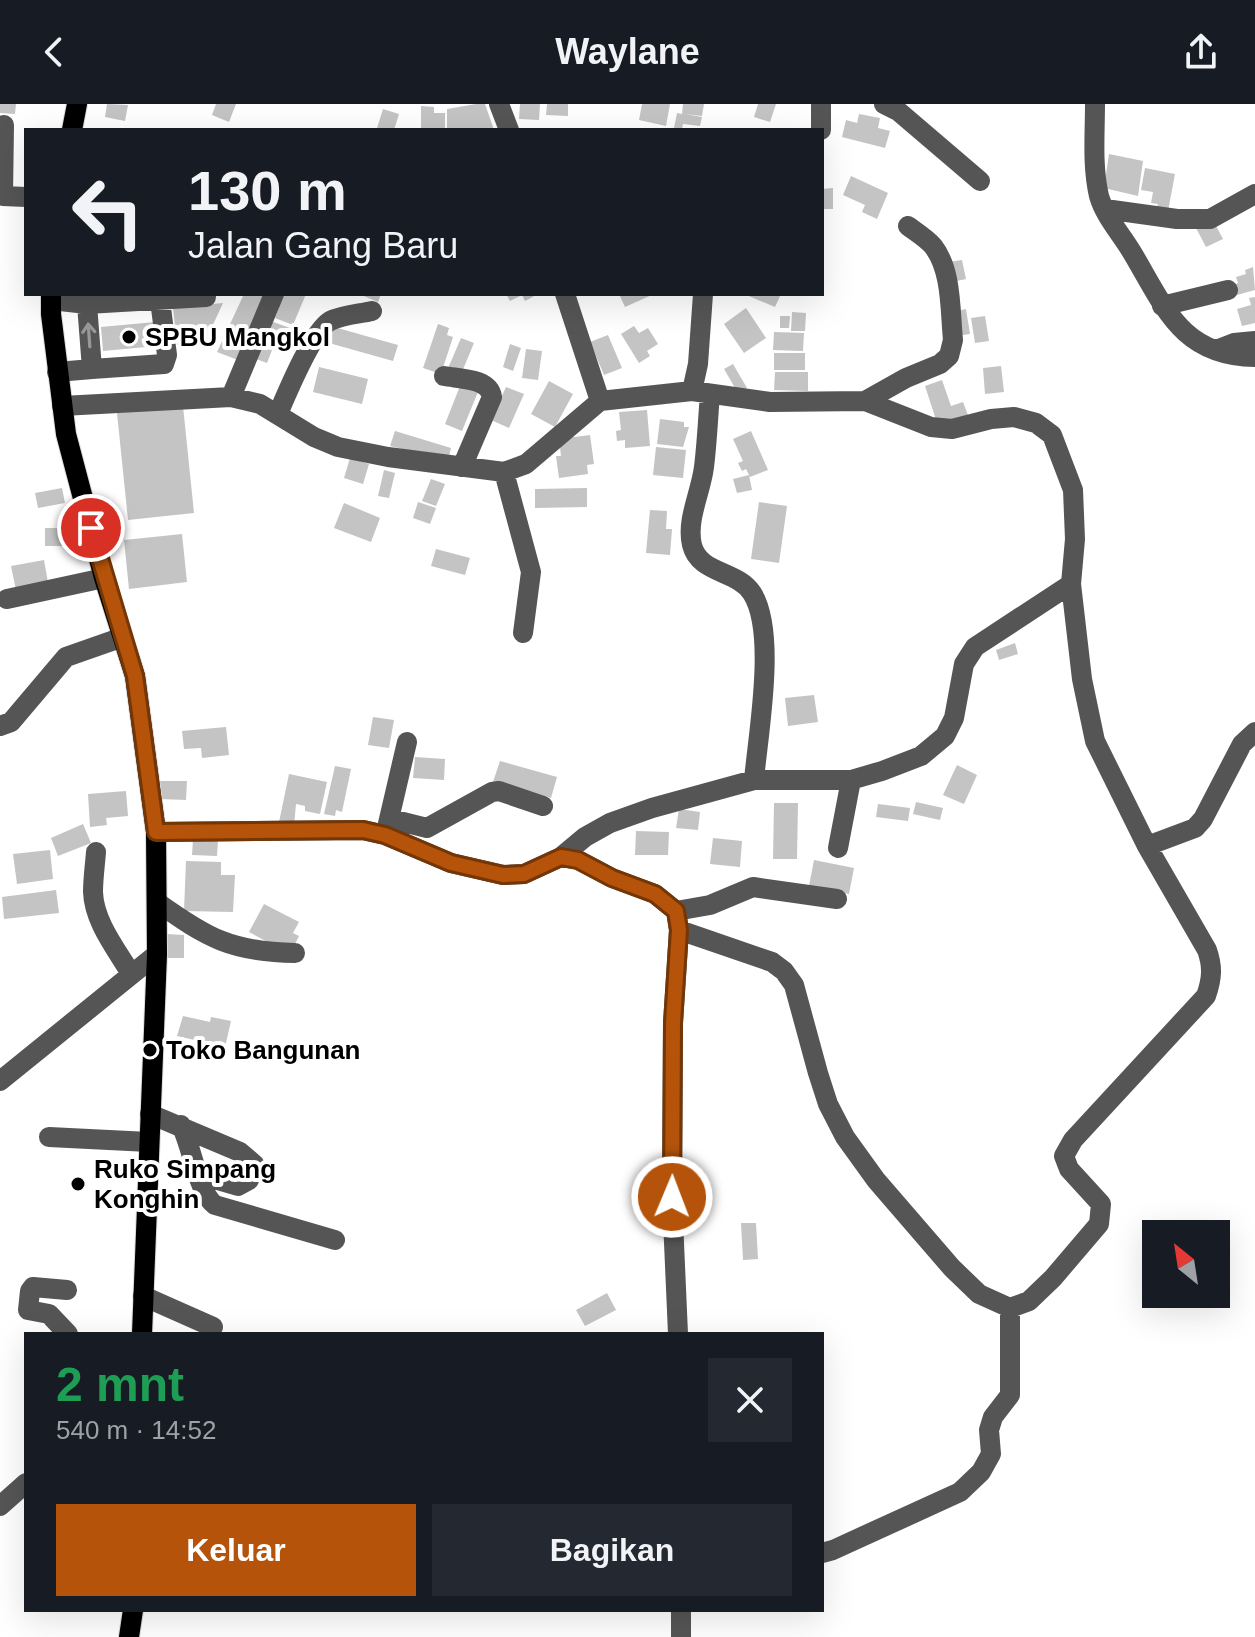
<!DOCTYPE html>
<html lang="id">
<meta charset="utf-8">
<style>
body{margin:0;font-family:Arial,sans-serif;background:#242831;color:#f1f3f6;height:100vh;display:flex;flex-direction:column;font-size:30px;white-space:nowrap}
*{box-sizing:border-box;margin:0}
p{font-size:26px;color:#9ea1a6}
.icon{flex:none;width:44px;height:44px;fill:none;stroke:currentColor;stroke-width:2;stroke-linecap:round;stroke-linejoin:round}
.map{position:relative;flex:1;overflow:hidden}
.details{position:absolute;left:24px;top:1228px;width:800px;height:280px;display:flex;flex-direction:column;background:#171b24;border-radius:0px;box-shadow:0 8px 32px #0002}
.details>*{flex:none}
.guide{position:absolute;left:24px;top:24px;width:800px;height:168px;border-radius:0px;box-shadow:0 8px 32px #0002;background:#171b24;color:#f1f3f6;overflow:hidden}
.needle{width:52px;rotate:330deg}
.controls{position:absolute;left:1142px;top:1116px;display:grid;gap:16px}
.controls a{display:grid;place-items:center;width:88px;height:88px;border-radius:0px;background:#171b24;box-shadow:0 8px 32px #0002;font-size:40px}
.pin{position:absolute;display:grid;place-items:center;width:68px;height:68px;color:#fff;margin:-34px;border:4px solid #fff;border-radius:50%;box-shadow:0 2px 8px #0007}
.me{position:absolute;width:88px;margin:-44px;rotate:1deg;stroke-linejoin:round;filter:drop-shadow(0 0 6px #0008)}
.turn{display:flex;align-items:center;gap:28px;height:168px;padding:0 32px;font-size:36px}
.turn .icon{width:104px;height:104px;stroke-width:2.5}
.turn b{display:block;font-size:56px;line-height:68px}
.round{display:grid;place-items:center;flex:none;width:84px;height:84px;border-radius:0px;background:#242831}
.overview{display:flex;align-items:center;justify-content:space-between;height:136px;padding:0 32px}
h1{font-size:48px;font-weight:700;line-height:60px;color:#1e9e55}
.cta{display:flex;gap:16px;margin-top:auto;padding:16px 32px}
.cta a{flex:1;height:92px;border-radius:0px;background:#b45309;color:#fff;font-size:32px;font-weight:700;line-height:92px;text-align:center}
.cta a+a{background:#242831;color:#f1f3f6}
header{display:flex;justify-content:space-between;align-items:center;height:104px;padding:0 32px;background:#171b24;font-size:36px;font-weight:700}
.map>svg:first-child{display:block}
.building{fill:#c4c4c4}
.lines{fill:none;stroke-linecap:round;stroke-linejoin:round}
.major-casing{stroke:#dbdbdb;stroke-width:22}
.minor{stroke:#555;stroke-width:20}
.major{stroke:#000;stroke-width:20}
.oneway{stroke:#999}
.route-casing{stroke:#753606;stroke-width:20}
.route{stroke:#b45309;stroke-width:14}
.poi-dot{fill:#000;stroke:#fff;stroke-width:3}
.labels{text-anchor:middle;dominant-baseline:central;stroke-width:8;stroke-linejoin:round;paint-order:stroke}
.poi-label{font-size:26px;font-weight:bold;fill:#000;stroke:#fff;text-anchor:start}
</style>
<header><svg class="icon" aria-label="back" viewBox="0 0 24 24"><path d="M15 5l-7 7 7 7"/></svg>Waylane<svg class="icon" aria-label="share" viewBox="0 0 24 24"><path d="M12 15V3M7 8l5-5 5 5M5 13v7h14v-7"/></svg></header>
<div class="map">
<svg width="1255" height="1533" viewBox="0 0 1255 1533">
<rect width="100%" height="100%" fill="#fff"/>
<path class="building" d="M0,0H16L15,10L0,9Z
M107,0L128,1L125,17L105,13Z
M216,0H236L229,18L212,11Z
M476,0H485L494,26H447V5Z
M520,0H540L539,16L519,15Z
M547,0H568V12L546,11Z
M642,0H670L666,22L639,16Z
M683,0H704L702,12L685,10L702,13L700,22L683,20L682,25L674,24L677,9L682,10Z
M758,0H776L770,18L754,13Z
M421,2L434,3V9H445V26H421Z
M383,5L399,10L394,26L377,24Z
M859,10L880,14L878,24L890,27L885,44L842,33L846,16L857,19Z
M1109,50L1143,57L1138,92L1104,84Z
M1145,64L1175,70L1168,107L1156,105L1158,100L1151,99L1153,88L1141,86Z
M851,72L888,89L877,115L862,108L865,101L843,91Z
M833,84V105H822V85Z
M1213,116L1223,135L1206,143L1196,124Z
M962,156L966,175L952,178L948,158Z
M1253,163L1255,186L1237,191L1234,181L1238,179L1236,173L1246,170L1245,166Z
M244,190H267L238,256L217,248Z
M277,190H306L293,221L275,214L279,204Z
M359,190H381L378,198Z
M506,190H538L525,197L522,191L510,197Z
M619,190H654L625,203Z
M744,190H781L775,203Z
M1255,193V219L1242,222L1237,205L1251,201L1249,194Z
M223,199L205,238L177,241L173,204Z
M746,204L766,234L744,249L724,220Z
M966,205L970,230L956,232L952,208Z
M792,208L806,209L805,227H791Z
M780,212H790L789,224H780Z
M985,212L989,237L975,239L971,214Z
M265,215L290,224L286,239L276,236L267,259L251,253Z
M155,218L157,242L103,247L101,223Z
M438,220L449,224L447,231L453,233L441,270L423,264Z
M634,222L639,229L648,224L658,240L647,247L650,252L639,259L621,230Z
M334,223L398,241L393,257L329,239Z
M774,228L804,229L803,247L773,246Z
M608,231L622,264L604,271L590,238Z
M461,234L474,239L459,275L446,269Z
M510,240L521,244L513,267L503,263Z
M526,245L542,247L538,276L522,274Z
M774,249H805V266H774Z
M733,260L747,284L738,289L724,265Z
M1001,262L1004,288L985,290L983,264Z
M319,263L368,275L362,300L313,288Z
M775,268H808V287L774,286Z
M942,276L951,302L963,298L968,311L938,322L925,282Z
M549,277L573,290L555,323L531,310Z
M460,282L478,288L462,327L445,320Z
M506,283L524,290L509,324L491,316Z
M183,302L194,409L128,416L117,309Z
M647,306L650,342L625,344V336L617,337L616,327L621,326L619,308Z
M660,315L684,318V323H689L683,343L657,340Z
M395,327L451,344L448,356L390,342Z
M751,327L768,366L750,373L746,365L742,367L738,359L743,357L733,335Z
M590,331L594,360L587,361L588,370L559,374L556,352H561L559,335Z
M656,343L686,346L683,374L653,371Z
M350,354L369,360L363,380L344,374Z
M384,366L395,369L389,394L378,392Z
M749,371L752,386L737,389L733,375Z
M431,375L445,380L436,402L422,397Z
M62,384L65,399L38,404L35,389Z
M587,384V403L535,404V385Z
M418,398L436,404L430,420L413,414Z
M759,398L787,402L779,459L751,455Z
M344,399L380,414L371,438L334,424Z
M650,406L667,407L666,425H672L670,451L646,449Z
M45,424H68V442H45Z
M182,430L187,478L129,485L124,436Z
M436,445L470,454L465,471L431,462Z
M44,456L49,484L17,491L11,462Z
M1015,539L1018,550L999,556L996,546Z
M814,591L818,618L788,622L785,594Z
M373,613L394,616L389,644L368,641Z
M226,623L229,651L202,654L201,644L184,645L182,627Z
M415,653L445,655L444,676L413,674Z
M500,657L557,673L551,694L493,678Z
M957,661L977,671L964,700L943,691Z
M335,662L351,665L342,708L336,706L335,712L324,710Z
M289,670L327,678L320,710L305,707V702L296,700L294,722L278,723Z
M160,677H187L186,696L159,695Z
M126,687L128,712L106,714L107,721L90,723L88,690Z
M916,698L943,704L940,716L913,710Z
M774,699H798L797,755H773Z
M878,700L910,704L908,717L876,713Z
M679,705L700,708L698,726L676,724Z
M83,720L91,739L58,752L51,734Z
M636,727L669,728L668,751H635Z
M713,734L742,737L740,763L710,760Z
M193,735L218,736L217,752L192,751Z
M50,746L53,775L17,780L13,750Z
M814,756L854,764L849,790L809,782Z
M186,757L221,758V771H235L233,808L184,807Z
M56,786L59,809L4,815L2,793Z
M264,800L299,818L293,829L299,832L292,846L275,838L273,841L249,828Z
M167,830L184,831V854H167Z
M183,912L210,918L211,913L231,917L225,943L177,932Z
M741,1119H756L758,1155L743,1156Z
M607,1189L616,1206L585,1222L576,1206Z"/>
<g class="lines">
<defs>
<path id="major" d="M72,26L77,0
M51,190V210L66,330L104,474L135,572L156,728L157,850L142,1230
M129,1533L133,1506"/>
</defs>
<use href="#major" class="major-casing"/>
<path class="minor" d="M499,0L509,26
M884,0L898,7L980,77
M1095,0C1095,30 1092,62 1099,92C1105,113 1122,131 1133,150C1165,204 1182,252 1255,253
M4,21L3,92L26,93
M821,26V0
M1105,105L1177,115H1210L1255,90
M565,190L600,297
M51,196L87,200L92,265L57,268
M87,200L206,193
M1162,202L1228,186
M1216,246L1234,239L1255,237
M92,265L164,260L167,251L160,196
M444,272C460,275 489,274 492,293L462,363
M710,290C708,314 707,339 704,363C701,388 686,416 692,441C699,470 737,466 752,489C777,528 758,630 754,676
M231,293L274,190
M865,297L906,274L940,260L949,252L953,236C950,206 952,166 933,142C926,134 916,128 908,122
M62,302L231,293L260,300L314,333L338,343L388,353L504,368L526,360L600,297L692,287L698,260L703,190
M278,310C287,289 312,228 330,217C342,211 359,210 372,207
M504,368L531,468L523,529
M7,495L104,474
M0,622L11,618L66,553L123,533
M391,715L427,724L492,688L499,687L543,702
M156,728L363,726L385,731L451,759L503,771L524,770L561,753L578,756L612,774L655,790L676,807L679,826L673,919L672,1093L678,1230
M386,728L407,638
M1147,742L1195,724L1203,715L1242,640L1255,628
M838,744L851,676
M96,748C95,761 93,775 93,788C94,818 117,846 131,870
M561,753L585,733L610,719L652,704L754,676H851L882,667L921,652L945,632L954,614L964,560L975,543L1071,480
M157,798C207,834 232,848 295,849
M676,807L710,801L753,783L837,795
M679,826L772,858L784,867L794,881L818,969L828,1000L845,1033L876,1076L952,1164L979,1190L1010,1204L1029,1197L1053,1174L1099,1120L1101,1100L1069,1065L1064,1052L1073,1036L1206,892C1212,875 1213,863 1207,846L1147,742L1095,637L1082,575L1071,480L1075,435L1073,386L1052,331L1036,319L1014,313L991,315L952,325L931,323L865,297L770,298L692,287
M0,977L157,850
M150,1010L240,1048L254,1060L249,1076L238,1082L200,1071
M181,1021C192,1043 198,1089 215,1101L335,1136
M49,1033L149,1038
M67,1186L33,1183L30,1187L28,1206L49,1210L68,1230
M143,1192L213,1223
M0,1402L26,1379
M822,1449L833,1446L960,1388L981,1368L991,1350L989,1326L993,1313L1010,1291V1204
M681,1533V1506"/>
<use href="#major" class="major"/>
</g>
<defs><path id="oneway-shaft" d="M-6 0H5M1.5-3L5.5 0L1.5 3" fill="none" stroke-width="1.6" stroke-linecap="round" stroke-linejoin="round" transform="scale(2)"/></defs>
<use class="oneway" href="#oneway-shaft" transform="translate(89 231) rotate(-94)"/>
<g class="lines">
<defs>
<path id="route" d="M91,424L135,572L156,728L363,726L385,731L451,759L503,771L524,770L561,753L578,756L612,774L655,790L676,807L679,826L673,919L672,1093"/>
</defs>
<use href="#route" class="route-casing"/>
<use href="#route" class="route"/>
</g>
<g class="poi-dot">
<circle cx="129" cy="233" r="8"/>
<circle cx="150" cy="946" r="8"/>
<circle cx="78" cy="1080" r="8"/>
</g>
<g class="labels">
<g class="poi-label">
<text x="145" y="233">SPBU Mangkol</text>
<text x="166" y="946">Toko Bangunan</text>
<text x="94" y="1065">Ruko Simpang<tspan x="94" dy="30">Konghin</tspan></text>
</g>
</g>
</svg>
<div class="controls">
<a><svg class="needle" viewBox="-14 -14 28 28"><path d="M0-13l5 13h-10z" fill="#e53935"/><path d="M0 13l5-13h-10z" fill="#9ea1a6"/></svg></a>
</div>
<div class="pin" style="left:91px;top:424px;background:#d93025"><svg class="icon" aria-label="arrive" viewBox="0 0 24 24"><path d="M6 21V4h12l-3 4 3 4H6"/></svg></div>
<svg class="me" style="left:672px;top:1093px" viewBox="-20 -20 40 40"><circle r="17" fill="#b45309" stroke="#fff" stroke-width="3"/><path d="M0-11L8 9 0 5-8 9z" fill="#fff"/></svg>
<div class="guide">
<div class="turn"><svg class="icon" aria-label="left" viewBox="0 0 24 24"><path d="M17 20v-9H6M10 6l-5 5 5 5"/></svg><div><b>130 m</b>Jalan Gang Baru</div></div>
</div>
<section class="details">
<div class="overview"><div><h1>2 mnt</h1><p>540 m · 14:52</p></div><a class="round"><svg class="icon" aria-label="close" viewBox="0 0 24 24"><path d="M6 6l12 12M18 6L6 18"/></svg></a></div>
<div class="cta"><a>Keluar</a><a>Bagikan</a></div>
</section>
</div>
